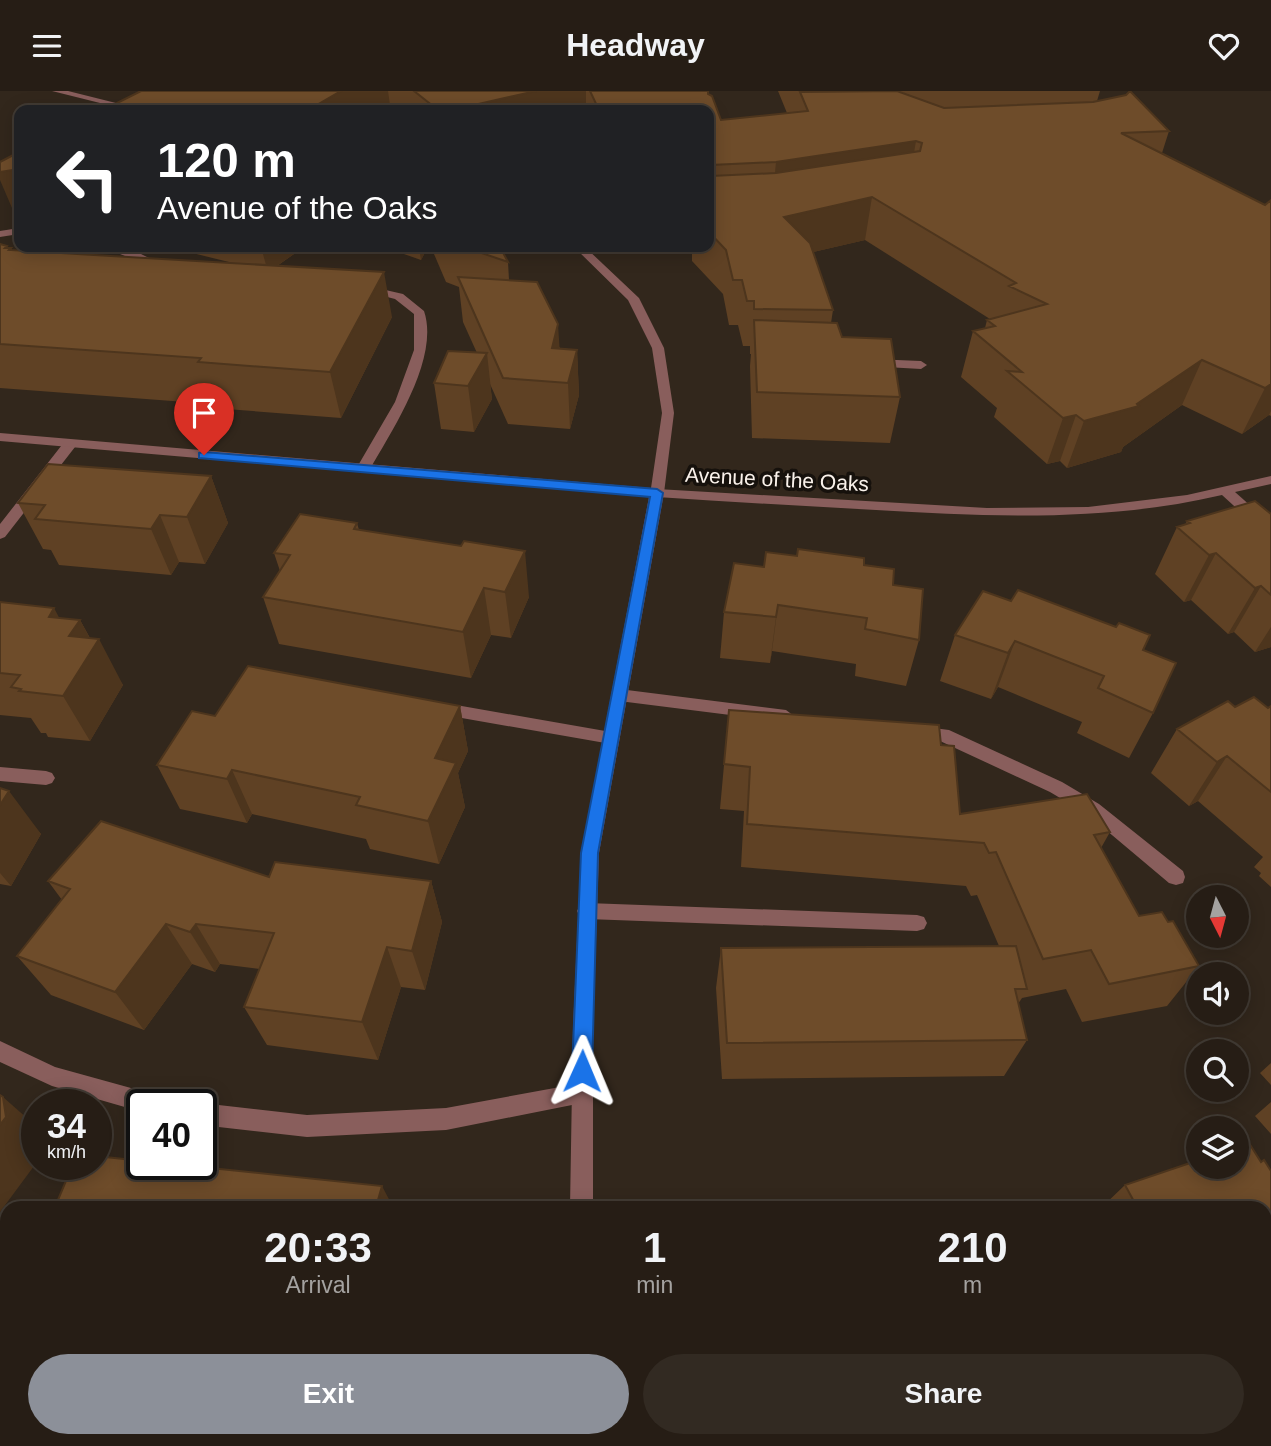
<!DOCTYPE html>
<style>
body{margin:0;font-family:Arial,sans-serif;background:#322a22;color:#f1f3f6;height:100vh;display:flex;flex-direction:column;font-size:26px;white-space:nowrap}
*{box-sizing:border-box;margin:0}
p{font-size:23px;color:#a4a2a0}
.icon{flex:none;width:38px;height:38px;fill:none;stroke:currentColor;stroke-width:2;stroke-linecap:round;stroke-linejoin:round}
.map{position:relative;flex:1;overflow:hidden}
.details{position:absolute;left:0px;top:1110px;width:1272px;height:247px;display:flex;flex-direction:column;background:#261d15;border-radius:21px 21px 0 0;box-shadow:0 4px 18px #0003,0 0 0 2px #423b34}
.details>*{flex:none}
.hud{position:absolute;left:14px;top:14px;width:700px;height:147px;border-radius:14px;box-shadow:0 4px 18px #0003,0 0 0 2px #423b34;background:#202124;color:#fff;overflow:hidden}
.needle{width:46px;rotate:174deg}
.fabs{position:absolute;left:1186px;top:794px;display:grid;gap:14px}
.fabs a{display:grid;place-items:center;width:63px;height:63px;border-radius:50%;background:#261d15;box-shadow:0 4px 18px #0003,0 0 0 2px #423b34;font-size:35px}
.speed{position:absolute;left:21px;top:998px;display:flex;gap:14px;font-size:35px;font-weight:700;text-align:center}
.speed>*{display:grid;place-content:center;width:91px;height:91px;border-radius:50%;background:#261d15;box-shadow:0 4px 18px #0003,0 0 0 2px #423b34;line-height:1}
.speed small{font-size:18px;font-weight:400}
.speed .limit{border:4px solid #111;border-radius:10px;background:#fff;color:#111}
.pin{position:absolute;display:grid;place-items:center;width:60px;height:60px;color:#fff;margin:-72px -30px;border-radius:50% 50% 50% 0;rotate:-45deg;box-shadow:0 0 7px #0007}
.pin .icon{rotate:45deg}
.me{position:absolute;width:77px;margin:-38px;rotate:1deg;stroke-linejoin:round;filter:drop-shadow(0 0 5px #0008)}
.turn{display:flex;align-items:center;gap:24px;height:147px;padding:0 28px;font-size:32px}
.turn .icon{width:91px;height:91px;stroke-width:2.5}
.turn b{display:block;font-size:49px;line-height:60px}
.eta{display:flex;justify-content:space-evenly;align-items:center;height:119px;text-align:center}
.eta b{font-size:42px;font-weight:800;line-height:49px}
.primary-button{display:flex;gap:14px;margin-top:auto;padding:14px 28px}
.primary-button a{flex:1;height:80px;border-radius:42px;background:#8c9099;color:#fff;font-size:28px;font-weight:800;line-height:80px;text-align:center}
.primary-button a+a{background:#322a22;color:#f1f3f6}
header{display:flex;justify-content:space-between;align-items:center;height:91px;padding:0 28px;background:#261d15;font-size:32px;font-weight:800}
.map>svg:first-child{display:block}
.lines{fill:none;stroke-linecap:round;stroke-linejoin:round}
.service{fill:#895e5c;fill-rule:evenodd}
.minor{fill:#895e5c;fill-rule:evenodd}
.tertiary{fill:#895e5c;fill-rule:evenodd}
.wall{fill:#5f4124}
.shaded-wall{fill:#4d351d}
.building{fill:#6e4c2a;stroke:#4d351d;stroke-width:2}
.route{fill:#1a73e8;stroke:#114b97;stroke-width:2}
.labels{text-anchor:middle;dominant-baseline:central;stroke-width:7;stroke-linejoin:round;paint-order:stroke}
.far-street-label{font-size:21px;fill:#faf2eb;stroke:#16110c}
</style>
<header><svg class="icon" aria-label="menu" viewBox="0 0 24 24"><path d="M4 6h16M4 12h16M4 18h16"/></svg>Headway<svg class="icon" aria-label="heart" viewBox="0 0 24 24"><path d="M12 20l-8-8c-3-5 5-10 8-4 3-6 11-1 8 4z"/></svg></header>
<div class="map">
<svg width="1271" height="1355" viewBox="0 0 1271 1355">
<rect width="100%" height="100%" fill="#32271c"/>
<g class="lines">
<path class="service" d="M19,137V143L0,146V140Z
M103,156L131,158L169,177L159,179Z
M368,195L403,203L424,220C440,267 393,338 370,378L363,382L356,378L395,311L414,259V223L395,208L364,200V196Z
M872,268L921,270L927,274L921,278L868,275L866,272Z
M439,611L611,641L617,642L620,647L617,652L611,653L439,623L431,617Z
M0,676L46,680L52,682L55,687L52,692L46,694L0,690Z"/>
<path class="minor" d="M70,349L75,350V356L5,446L0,448V433L65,350Z
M1271,385V393L1235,401L1271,433V446L1266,444L1222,404C1107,431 992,426 876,419C803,415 730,411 657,406L650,402L657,398L987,417L1088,416L1187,404Z
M619,598L786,619L794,625L786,631L619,610L611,604Z
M918,635L949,639L1062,691L1099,713L1183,780L1185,786L1183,792L1176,794L1169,792L1087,723L1050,701L940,650L912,646L909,641L912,636Z
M587,812L917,824L924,826L927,832L924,838L917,840L587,828L580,826L577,820L580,814Z
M0,950L55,976L149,1002L157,1006L160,1013H142V1021L52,995L0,971Z
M582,992L590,995L593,1002L590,1009L582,1012L446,1039L307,1046L201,1034V1013H199L201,1012L307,1024L446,1017Z"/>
<path class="tertiary" d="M52,0H68L144,19H128Z
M574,156H585L639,207L664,257L674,322L664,402L599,762L593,937V1116H570L573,937L581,762L649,406L0,350V342L651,397L662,322L652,257L628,209Z
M569,1349H595V1355H569Z"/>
</g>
<path class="wall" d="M142,0H708V3L721,29L787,22L778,0H1100L1097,10L1169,40L1162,62L1265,114L1271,109V325L1269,324L1242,343L1182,314L1123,356L1121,361L1067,377L1060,370L1047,373L994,326L997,317L961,286L973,240L985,237L987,229L990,228L865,149L813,161L833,219L831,232L842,246L900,306L890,352L752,347L750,275L751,263H750V255H743L738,234H729L723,203L692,170V159L690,156H709V19H396L390,14Z
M0,153L7,155L8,157H11L12,159L233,172L168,156H304L277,175L392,226L341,327L213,317L212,313L0,297Z
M384,156H428L421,169Z
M431,156H500L508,171L509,189L560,257L577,259L579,304L570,338L508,333L490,293L492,308L474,341L441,338L434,292L477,262L463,231L459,196L446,191Z
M211,385L228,432L205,473L179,471L171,484L59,474L51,459L43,458L18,412Z
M1271,423V556L1255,561L1234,541L1228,543L1191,509L1184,511L1155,483L1177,436L1185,434L1187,430Z
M357,432L359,439L529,506L511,547L491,544L471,587L279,553L263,506L280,480L274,462Z
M864,474L893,494L919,549L906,595L855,585L856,573L772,560L770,572L720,567L724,521Z
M0,511L59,527L80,529L90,547L123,594L90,650L48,646L46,642H41L31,627L0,624Z
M955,544L1143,559L1153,622L1129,667L1077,642L1082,631L998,596L991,608L940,590Z
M460,615L468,660L458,682L465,716L439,773L370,758L366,748L252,723L247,732L180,718L157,674L215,625Z
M1271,615V796L1259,785L1261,782L1254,776L1263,766L1198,710L1189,715L1151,682L1177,638L1235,616L1268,617Z
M729,619L941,654L960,723L1110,741L1101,757L1139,825L1168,831L1199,875L1167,915L1082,931L1066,898L1022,907L1018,913L1027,949L1004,985L722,988L716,897L721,857L999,855L977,804L971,805L966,795L741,776L744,720L720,718Z
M0,697L41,743L11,795L0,793Z
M269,786L431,790L442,831L425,899L401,896L378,969L267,954L244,916L260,878L220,873L215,881L192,873L144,939L51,904L17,865L62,809L48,790Z
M1271,972V994L1260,982Z
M1271,1011V1043L1255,1025Z
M1261,1071L1271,1080V1228L1267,1221L1265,1116H1102L1125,1094Z
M0,1275L7,1276V1291L0,1289Z
M765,1349H852L847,1355H766Z
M959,1349H1039L1000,1355H980L979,1351L960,1355Z"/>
<path class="shaded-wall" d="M341,0H388L390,14L382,19H308Z
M536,0H586V19H452Z
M916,50L909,91L772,113L776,71Z
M19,78V123L15,124L0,89V81Z
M872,106L865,149L779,169L784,126Z
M261,156H304L268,181Z
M419,156H428L421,169Z
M384,181L392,226L341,327L330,281Z
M558,233L561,279L552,257Z
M577,259L579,304L570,338L568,292Z
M487,262L492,308L474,341L468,295Z
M1202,269L1182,314L1123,356L1121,361L1067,377L1084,330L1137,313Z
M1271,293V320L1269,324L1242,343L1265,297Z
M1076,324L1060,370L1047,373L1063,327Z
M211,385L228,432L205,473L187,426Z
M160,424L179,471L171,484L151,438Z
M525,460L529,506L511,547L505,501Z
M1216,462L1191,509L1184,511L1209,464Z
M1261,495L1234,541L1228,543L1255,497Z
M484,497L491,544L471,587L463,541Z
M778,514L772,560L770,572L776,526Z
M54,517L69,545L80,529L94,555L99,548L123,594L90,650L63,605L49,526Z
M1271,536V556L1255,561Z
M1015,550L998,596L991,608L1008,562Z
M460,615L468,660L458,682L465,716L439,773L428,730L435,667Z
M1227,665L1198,710L1189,715L1217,671Z
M232,679L252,723L247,732L227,688Z
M9,700L41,743L11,795L0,782V714Z
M431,790L442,831L425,899L412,860Z
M166,833L192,873L144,939L115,901Z
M196,833L220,873L215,881L190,841Z
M387,856L401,896L378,969L362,931Z
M3,1006L37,1036V1071L0,1121V1034Z
M382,1095L393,1116H376Z
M1271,1212V1219L1265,1222V1214Z"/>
<path class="building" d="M141,0H341L308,19H103Z
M414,0H536L452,19H438Z
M590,0H708V3L712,5L721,29L808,20L800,1L897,0L944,17L1093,11L1126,4L1130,0L1169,40L1121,42L1265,114L1271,109V293L1265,297L1202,269L1137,313L1139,315L1084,330L1076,324L1063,327L1007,280L1022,281L973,240L995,235L987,229L1047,213L1009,195L1016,192L872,106L784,126L810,152L833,219L754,218V210H747L742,189H733L726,159L709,141V83L711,85L776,82L920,60L922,52L916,50L776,71L711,74L709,82V19H599Z
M19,61V78L0,81V71Z
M0,153L7,155L5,157H11L9,159L384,181L330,281L198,271L201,267L0,253Z
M464,156H500L508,171Z
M458,186L537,191L558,233L552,257L577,259L568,292L503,287Z
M754,229L837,232L842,246L891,248L900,306L757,301Z
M448,260L487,262L468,295L434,292Z
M48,373L211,385L187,426L160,424L151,438L92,433L35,428L45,414L18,412Z
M1255,410L1271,423V504L1261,495L1255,497L1216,462L1209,464L1177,436L1190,432L1187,430Z
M300,423L357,432L354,438L461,455L464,450L525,460L505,501L484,497L463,541L263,506L290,464L274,462Z
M798,458L864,467V474L894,478L893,494L923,498L919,549L865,538L867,527L778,514L776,526L724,521L734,472L764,476L766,461L797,465Z
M1018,499L1116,536L1119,532L1150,544L1143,559L1176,572L1153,622L1098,597L1104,585L1015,550L1008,562L955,544L983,500L1011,510Z
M0,511L54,517L49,526L80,529L69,545L99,548L63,605L19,600L21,598L11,596L20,584L0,582Z
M248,575L460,615L435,667L456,672L428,730L356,714L360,706L232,679L227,688L157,674L192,620L215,625Z
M1254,606L1268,617L1271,615V701L1227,665L1217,671L1177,638L1228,610L1235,616Z
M729,619L939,634L941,654L954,655L960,723L1087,703L1110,741L1094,744L1139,825L1162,821L1168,831L1173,830L1199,875L1109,893L1091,859L1043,868L996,761L989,762L984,752L747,733L750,676L724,673Z
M0,697L9,700L0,714Z
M101,730L269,786L275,771L431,790L412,860L387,856L362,931L244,916L274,842L196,833L190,841L166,833L115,901L17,865L70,798L48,790Z
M1016,855L1027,898H1015L1027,949L727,952L721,857Z
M0,1004L3,1006L6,1026L0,1034Z
M1249,1052L1261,1071L1264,1069L1271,1080V1212L1265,1214V1116H1128L1136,1114L1125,1094L1199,1069V1076H1237V1056Z
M96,1065L142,1070V1073H172L382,1095L376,1116H55L73,1073H96Z
M1,1158L7,1159V1276L0,1275Z
M778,1349H845L804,1355H779Z"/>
<path class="route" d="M204,361L657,398L663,402L598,762L592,980L589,987L582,990L575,987L572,980L581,762L650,406L199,367V362Z"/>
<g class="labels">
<g class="far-street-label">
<text transform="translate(777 388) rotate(3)">Avenue of the Oaks</text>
</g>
</g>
</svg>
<div class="fabs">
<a><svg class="needle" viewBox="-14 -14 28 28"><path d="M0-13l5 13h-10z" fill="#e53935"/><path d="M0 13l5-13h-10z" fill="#a4a2a0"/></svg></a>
<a><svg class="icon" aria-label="sound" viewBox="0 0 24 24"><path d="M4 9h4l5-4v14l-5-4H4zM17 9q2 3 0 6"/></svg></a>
<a><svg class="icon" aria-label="search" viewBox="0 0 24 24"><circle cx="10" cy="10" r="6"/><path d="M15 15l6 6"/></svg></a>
<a><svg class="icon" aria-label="layers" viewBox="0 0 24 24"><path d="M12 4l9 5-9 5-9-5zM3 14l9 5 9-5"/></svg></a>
</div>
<div class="speed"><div>34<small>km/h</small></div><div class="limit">40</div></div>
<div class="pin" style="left:204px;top:364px;background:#d93025"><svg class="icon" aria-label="arrive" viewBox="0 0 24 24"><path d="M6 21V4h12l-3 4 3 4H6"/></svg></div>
<svg class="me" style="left:582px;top:980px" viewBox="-20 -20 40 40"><path d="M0-17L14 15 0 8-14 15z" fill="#1a73e8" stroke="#fff" stroke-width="4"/></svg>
<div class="hud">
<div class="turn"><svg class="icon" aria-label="left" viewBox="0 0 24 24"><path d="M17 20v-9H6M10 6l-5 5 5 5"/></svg><div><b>120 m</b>Avenue of the Oaks</div></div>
</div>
<section class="details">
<div class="eta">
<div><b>20:33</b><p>Arrival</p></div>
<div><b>1</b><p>min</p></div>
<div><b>210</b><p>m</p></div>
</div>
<div class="primary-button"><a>Exit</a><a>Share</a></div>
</section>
</div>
